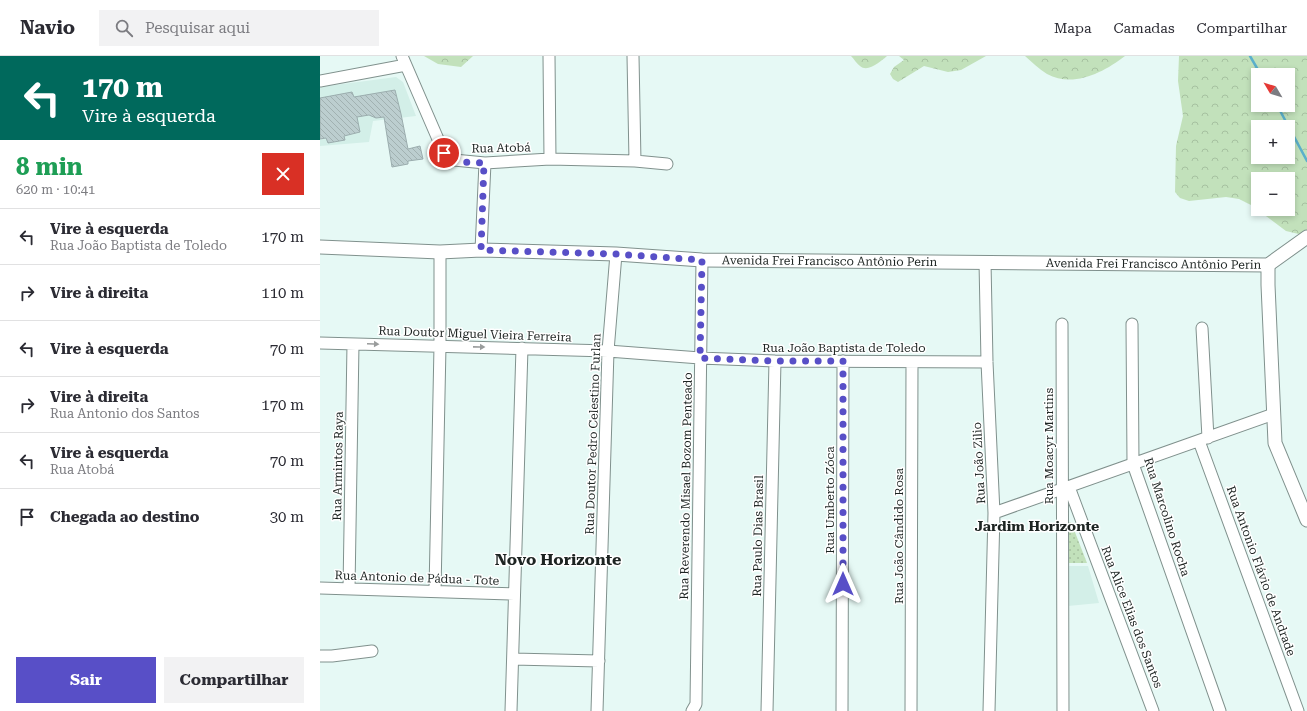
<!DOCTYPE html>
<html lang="pt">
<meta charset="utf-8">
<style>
body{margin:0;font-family:"Roboto Serif",serif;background:#f2f2f3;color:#2b2b33;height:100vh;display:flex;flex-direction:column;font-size:15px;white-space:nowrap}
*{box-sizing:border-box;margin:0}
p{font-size:13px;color:#7c7c81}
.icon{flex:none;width:22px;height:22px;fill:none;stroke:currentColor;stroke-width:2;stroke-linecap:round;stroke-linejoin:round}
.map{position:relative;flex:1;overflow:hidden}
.side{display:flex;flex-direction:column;background:#fff;width:320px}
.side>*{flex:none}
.guide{background:#00695c;color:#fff;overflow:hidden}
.needle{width:26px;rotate:308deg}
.buttons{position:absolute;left:931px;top:12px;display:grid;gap:8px}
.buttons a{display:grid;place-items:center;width:44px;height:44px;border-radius:0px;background:#fff;box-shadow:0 2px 6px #0003;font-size:20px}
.pin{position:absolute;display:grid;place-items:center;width:34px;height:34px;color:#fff;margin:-17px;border:2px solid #fff;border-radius:50%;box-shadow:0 1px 4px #0007}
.me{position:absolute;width:44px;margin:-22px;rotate:0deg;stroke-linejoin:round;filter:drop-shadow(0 0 3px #0008)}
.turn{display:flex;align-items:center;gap:14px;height:84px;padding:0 16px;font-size:18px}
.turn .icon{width:52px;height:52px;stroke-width:2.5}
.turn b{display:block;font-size:28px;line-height:34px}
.round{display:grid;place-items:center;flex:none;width:42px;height:42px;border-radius:0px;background:#f2f2f3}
.headline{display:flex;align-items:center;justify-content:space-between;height:68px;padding:0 16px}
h1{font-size:24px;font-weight:700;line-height:30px;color:#1e9e55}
.cta{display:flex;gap:8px;margin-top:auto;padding:8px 16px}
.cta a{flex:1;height:46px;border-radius:0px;background:#584fc7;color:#fff;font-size:16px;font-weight:700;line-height:46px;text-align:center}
.cta a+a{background:#f2f2f3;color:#2b2b33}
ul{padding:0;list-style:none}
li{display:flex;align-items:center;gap:12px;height:56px;padding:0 16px;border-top:1px solid #e1e1e2}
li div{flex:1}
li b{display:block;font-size:15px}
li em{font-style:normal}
header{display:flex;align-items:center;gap:24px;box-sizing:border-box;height:56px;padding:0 20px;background:#fff;border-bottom:1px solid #e1e1e2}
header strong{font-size:19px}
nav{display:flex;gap:22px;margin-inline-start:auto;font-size:14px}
.search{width:280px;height:36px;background:#f2f2f3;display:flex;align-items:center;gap:10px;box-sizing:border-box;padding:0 14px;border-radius:0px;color:#7c7c81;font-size:15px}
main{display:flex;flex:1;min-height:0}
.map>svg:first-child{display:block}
.built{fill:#d3efe8}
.forest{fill:url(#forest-crowns);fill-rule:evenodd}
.park{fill:url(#park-dots)}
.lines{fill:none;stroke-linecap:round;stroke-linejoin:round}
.stream{stroke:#5bb0cb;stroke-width:2.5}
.building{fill:url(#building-back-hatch);stroke:#9badae}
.minor-casing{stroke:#80918d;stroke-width:13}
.tertiary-casing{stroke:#80918d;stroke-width:15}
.minor{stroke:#fff;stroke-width:11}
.tertiary{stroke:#fff;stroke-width:13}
.oneway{fill:#999c9c}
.route{stroke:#584fc7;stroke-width:7;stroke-dasharray:0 12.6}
.labels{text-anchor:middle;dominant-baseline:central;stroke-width:3;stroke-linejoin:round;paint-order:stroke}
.street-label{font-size:12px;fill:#1d2422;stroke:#fff}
.quarter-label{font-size:14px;font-weight:bold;fill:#1d2422;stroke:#fff}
.district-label{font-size:16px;font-weight:bold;fill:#1d2422;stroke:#fff}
</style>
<header>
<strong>Navio</strong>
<div class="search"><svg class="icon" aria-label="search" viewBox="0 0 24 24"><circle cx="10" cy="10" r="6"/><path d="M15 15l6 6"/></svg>Pesquisar aqui</div>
<nav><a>Mapa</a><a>Camadas</a><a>Compartilhar</a></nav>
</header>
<main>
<section class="side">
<div class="guide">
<div class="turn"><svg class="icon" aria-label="left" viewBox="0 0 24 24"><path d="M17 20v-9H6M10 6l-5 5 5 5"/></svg><div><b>170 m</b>Vire à esquerda</div></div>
</div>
<div class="headline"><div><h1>8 min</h1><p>620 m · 10:41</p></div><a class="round" style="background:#d93025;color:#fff"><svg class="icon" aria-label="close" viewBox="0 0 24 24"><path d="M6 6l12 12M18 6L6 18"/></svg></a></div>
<ul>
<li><svg class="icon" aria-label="left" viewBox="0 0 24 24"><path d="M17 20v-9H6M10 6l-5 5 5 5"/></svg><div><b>Vire à esquerda</b><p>Rua João Baptista de Toledo</p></div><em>170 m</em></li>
<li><svg class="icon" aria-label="right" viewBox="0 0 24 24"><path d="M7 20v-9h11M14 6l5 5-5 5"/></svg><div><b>Vire à direita</b></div><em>110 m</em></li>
<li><svg class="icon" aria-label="left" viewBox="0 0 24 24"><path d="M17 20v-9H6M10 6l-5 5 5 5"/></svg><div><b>Vire à esquerda</b></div><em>70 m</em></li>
<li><svg class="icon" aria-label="right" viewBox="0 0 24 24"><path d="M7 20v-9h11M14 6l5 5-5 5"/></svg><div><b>Vire à direita</b><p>Rua Antonio dos Santos</p></div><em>170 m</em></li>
<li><svg class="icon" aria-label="left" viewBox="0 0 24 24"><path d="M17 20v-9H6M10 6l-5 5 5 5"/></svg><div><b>Vire à esquerda</b><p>Rua Atobá</p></div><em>70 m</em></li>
<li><svg class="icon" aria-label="arrive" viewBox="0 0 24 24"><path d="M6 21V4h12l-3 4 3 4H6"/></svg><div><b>Chegada ao destino</b></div><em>30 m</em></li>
</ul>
<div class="cta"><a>Sair</a><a>Compartilhar</a></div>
</section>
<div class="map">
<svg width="987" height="655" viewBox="0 0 987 655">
<defs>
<pattern id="forest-crowns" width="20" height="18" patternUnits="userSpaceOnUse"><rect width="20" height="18" fill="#c2e1bb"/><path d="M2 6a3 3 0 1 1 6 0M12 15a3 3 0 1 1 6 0" fill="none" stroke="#a6c1a0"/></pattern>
<pattern id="park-dots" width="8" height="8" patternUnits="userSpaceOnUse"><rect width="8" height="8" fill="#c2e1bb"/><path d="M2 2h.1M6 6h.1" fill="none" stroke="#a6c1a0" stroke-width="1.8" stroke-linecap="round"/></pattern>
<pattern id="building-back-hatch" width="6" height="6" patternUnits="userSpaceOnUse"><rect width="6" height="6" fill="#bccecf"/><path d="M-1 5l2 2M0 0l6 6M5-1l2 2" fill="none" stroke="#a1b1b1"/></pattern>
</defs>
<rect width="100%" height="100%" fill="#e6f9f5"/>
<path class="built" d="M76,21L83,26L96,60L53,65L49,86L0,90V31Z
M747,510H768L779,547L748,550Z"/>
<path class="forest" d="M104,0H153L141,11L118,8Z
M531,0H567C561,5 548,17 540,10C537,8 534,3 531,0Z
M579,0H666L641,14L628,16L604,10L578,26L573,23L570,18L574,11L584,4Z
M705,0H805C783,17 753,32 727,18C719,13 712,6 705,0Z
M859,0H987V180L966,175L931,149L919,143L906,141L869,145L860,142L855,136L856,90L863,60L858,25ZM938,19H968V49H938ZM938,71H968V101H938ZM938,123H968V153H938Z"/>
<path class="park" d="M751,466L767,507H747L746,467Z"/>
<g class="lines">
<path class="stream" d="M930,0L941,19
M957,49L987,105"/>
</g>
<path class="building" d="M75,34L81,58L88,93L100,90L103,103L88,105V108L72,111L64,61L56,62L49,59L37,61L40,76L24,80L25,84L8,87L6,82L0,83V42L32,36L34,41Z"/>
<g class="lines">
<defs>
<path id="minor" d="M82,0L124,97L128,101L134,104L165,107L230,103L315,105L347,108
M229,0L230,103
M313,0L315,105
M0,25L86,9
M161,194L165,107
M665,206L667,306L674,457L669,655
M742,268L743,655
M812,268L813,408L900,655
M882,272L888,382
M0,287L288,295L380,302L455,305L667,306
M879,385L978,655
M749,431L833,655
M674,457L954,358
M0,532L194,538
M29,533L33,288
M115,535L120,290V196
M0,600H12L52,595
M193,603L279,605
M191,655L202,292
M277,655L288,295L296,198
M372,655L376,648L382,204
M447,655L455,305
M522,655L523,305
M591,655L592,306"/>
<g id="tertiary">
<path id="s1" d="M0,191L120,196L161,194L296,198L382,204L948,209L987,181"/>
<path d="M948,209V229L955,387L987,464"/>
</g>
</defs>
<use href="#minor" class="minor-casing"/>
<use href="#tertiary" class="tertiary-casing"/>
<use href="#minor" class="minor"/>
<use href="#tertiary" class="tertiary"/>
</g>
<defs><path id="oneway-solid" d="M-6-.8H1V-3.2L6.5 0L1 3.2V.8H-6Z"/></defs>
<g class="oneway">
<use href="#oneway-solid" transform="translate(53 288) rotate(2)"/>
<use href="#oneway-solid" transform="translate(159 291) rotate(1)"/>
</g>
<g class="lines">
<path class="route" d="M124,97C133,108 151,106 164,107L161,194L296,198L382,204L380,302L455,305H523V528"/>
</g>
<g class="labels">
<g class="street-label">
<text transform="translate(181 92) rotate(-1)">Rua Atobá</text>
<text stroke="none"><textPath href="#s1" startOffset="510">Avenida Frei Francisco Antônio Perin</textPath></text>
<text stroke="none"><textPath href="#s1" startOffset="834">Avenida Frei Francisco Antônio Perin</textPath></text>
<text transform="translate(155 278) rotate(2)">Rua Doutor Miguel Vieira Ferreira</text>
<text x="524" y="292">Rua João Baptista de Toledo</text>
<text transform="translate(273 378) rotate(-88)">Rua Doutor Pedro Celestino Furlan</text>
<text transform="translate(729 390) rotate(-90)">Rua Moacyr Martins</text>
<text transform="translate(659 407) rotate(-93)">Rua João Zilio</text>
<text transform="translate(18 410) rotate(-89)">Rua Armintos Raya</text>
<text transform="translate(366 430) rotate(-89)">Rua Reverendo Misael Bozom Penteado</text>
<text transform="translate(510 444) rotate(-90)">Rua Umberto Zóca</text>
<text transform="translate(847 461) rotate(72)">Rua Marcolino Rocha</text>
<text transform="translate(438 480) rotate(-89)">Rua Paulo Dias Brasil</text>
<text transform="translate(579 480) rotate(-90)">Rua João Cândido Rosa</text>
<text transform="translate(941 515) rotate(70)">Rua Antonio Flávio de Andrade</text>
<text transform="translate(97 522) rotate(2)">Rua Antonio de Pádua - Tote</text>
<text transform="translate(812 561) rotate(69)">Rua Alice Elias dos Santos</text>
</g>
<g class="quarter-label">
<text x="717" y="470">Jardim Horizonte</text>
</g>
<g class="district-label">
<text x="238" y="503">Novo Horizonte</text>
</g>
</g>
</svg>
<div class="buttons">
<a><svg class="needle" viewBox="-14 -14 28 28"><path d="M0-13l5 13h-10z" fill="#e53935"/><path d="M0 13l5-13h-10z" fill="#7c7c81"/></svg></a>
<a>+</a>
<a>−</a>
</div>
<div class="pin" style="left:124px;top:97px;background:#d93025"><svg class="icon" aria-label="arrive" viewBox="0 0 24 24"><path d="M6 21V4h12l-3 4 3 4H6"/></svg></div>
<svg class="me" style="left:523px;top:528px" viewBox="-20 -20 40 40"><path d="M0-17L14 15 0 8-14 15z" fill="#584fc7" stroke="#fff" stroke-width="4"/></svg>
</div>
</main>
